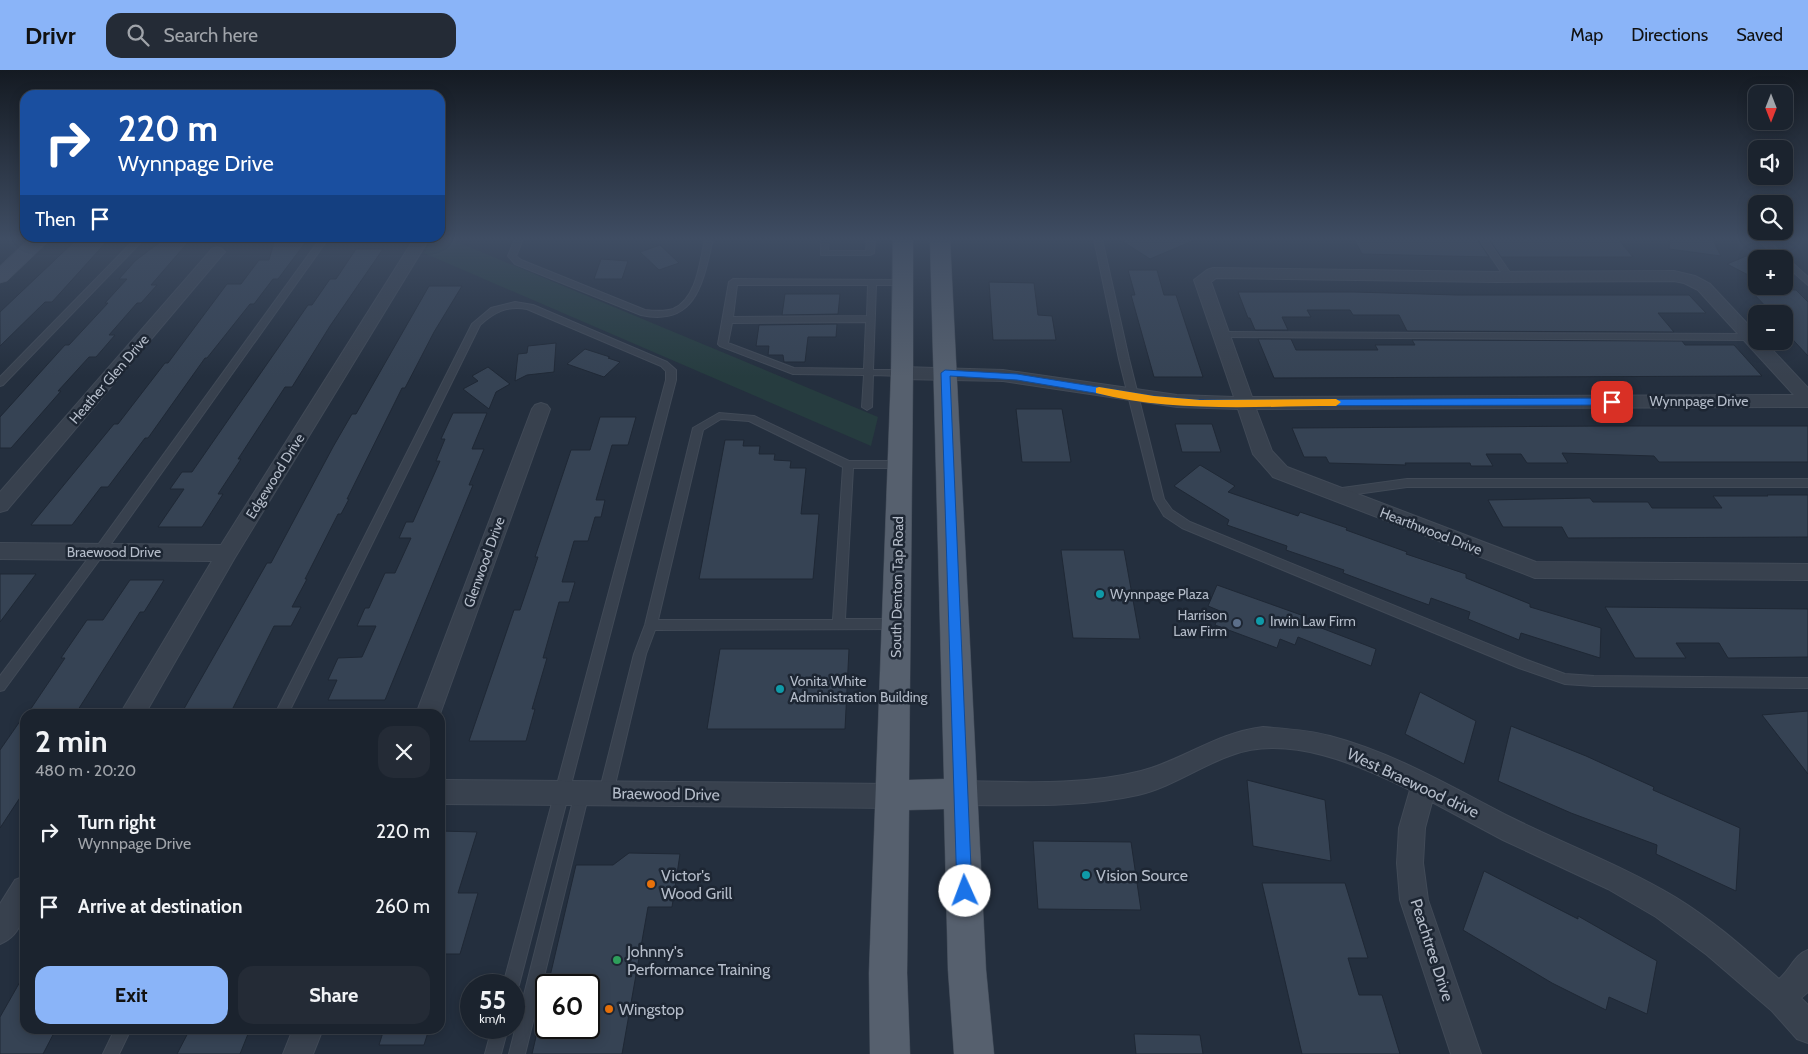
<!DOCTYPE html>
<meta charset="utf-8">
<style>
body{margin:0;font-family:Cabin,sans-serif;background:#242b36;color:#f1f3f6;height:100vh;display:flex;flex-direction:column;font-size:19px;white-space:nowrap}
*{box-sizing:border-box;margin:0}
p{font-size:16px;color:#a0a4aa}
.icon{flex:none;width:28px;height:28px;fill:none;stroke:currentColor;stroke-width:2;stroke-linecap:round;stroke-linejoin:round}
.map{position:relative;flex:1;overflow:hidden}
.details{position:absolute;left:20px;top:639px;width:425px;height:325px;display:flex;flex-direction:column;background:#1b232e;border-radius:15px;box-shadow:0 2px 12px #0003,0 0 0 1px #39404a}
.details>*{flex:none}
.banner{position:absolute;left:20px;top:20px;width:425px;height:152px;border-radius:15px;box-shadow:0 2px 12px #0003,0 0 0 1px #39404a;background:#1a4fa0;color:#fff;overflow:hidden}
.needle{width:32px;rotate:180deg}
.tools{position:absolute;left:1748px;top:15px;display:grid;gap:10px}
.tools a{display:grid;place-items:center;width:45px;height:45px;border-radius:10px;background:#1b232e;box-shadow:0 2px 12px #0003,0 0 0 1px #39404a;font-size:25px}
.speed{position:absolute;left:460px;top:904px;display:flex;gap:10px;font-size:25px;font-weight:700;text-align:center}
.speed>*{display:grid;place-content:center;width:65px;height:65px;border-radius:50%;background:#1b232e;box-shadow:0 2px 12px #0003,0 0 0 1px #39404a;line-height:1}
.speed small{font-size:12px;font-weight:400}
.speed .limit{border:2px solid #111;border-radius:8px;background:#fff;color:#111}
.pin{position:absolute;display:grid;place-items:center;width:42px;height:42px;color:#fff;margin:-21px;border-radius:10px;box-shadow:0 2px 8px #0006}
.me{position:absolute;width:55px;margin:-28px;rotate:358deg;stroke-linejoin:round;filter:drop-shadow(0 0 4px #0008)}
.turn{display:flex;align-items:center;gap:18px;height:105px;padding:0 15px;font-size:22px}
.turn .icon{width:65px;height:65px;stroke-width:2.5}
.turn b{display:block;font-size:35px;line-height:42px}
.then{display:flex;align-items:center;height:48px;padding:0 15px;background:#0003;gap:10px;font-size:19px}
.round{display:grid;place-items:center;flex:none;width:52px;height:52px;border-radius:15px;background:#242b36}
.head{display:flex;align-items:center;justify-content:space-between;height:85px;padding:0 15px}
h1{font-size:30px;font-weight:700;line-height:38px}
.action{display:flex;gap:10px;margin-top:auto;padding:10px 15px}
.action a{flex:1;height:58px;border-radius:15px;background:#8ab4f8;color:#111;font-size:20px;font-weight:700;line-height:58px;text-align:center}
.action a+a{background:#242b36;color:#f1f3f6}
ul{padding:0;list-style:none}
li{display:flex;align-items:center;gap:15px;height:75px;padding:0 15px}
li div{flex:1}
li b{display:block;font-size:19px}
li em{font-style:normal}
header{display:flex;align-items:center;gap:30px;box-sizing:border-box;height:70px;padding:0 25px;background:#8ab4f8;color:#111}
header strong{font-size:24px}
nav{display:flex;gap:28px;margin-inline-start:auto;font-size:18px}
.search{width:350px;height:45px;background:#242b36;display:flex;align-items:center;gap:12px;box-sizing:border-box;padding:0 18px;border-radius:15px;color:#a0a4aa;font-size:19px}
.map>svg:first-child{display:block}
.green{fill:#263c3f}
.building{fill:#364354;stroke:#1f2835}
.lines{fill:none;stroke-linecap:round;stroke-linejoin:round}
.lane-casing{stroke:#414a57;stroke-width:2}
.street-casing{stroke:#414a57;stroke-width:2}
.secondary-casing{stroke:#414a57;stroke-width:1}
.primary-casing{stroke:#414a57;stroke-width:1}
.lane{fill:#38414e;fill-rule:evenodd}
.street{fill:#38414e;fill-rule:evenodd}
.secondary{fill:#465061;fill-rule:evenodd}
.primary{fill:#56606e;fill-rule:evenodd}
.route{fill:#1a73e8;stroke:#114b97}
.slow{fill:#f59e0b}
.culture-dot{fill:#0f9aa8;stroke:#1d2633;stroke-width:2}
.service-dot{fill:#5c6f8a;stroke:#1d2633;stroke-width:2}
.food-dot{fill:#e8710a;stroke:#1d2633;stroke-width:2}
.leisure-dot{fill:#2e9e5b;stroke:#1d2633;stroke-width:2}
.labels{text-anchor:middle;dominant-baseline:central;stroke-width:5;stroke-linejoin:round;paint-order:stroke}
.street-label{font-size:14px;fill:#b4bcc9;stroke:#1d2633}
.poi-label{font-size:14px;fill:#b4bcc9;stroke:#1d2633;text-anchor:start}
.near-street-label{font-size:16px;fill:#b4bcc9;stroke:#1d2633}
.near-poi-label{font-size:16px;fill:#b4bcc9;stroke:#1d2633;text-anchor:start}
</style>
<header>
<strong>Drivr</strong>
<div class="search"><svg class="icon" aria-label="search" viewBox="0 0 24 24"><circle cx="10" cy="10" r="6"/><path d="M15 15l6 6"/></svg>Search here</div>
<nav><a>Map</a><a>Directions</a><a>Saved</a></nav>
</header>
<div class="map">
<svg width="1808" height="984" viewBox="0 0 1808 984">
<rect width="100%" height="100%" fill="#242f3e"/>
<path class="green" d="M432,169H449L479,181L878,347L871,376L424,183Z"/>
<path class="building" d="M77,169H109L52,232H45L0,276V242Z
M164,169H191L151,215H157L141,233H137L109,265H115L96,287H89L58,321H61L11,378H0V347L65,275H69L108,233H105L127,209H119L135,191Z
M275,169H308L278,209H273L254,234H250L207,288H205L148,368H145L108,417H101L72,455H31L114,354H118L165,293H168L227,214H241L259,190H269Z
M1119,169H1197L1150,189Z
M1354,169H1477L1489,187L1362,184Z
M1489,169H1618L1633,187H1501Z
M1670,169L1713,170L1721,186L1669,179Z
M660,175L679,193L659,200L640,182Z
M356,179H383L330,256L292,317H285L238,389H241L218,424H223L202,457H158L184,419H170L182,402H192L308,235H312L330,209H336Z
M1756,182V209L1727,194Z
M601,189L628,191L622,209H594Z
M1128,200H1157L1164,225H1176L1203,307H1154L1131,225H1135Z
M989,212L1034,213L1038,245L1052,246L1056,270H993Z
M429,216H462L434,262L405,318H402L347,429H349L341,444H338L305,509H307L292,537H301L291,556H274L230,644H181L267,493H271L333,377L352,344H356Z
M1750,220H1796L1808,232V286L1784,260V242H1771Z
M1238,222H1354L1457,225H1689L1706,243H1658L1674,262L1407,261L1399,245H1353L1350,240H1307L1311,247H1282L1288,260H1255L1250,248H1248Z
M785,224H840L838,244L782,245Z
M837,254L836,267H808L805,292H784L783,285H768L769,276H756L759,255Z
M1258,269H1291L1296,280H1378L1375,275H1415L1412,270L1682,271L1685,275H1734L1762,306L1274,308Z
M556,273L554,302L527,305L515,311L518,284L527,283L528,276Z
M585,279L610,287L608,288L620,292L604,307L567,294Z
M488,297L510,314L496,322L489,339L463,319L478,311L472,306Z
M1016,339H1062L1071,392H1022Z
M453,343H487L472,379H484L469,415H473L385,630H328L337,610H328L338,588L362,587L376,556H357L365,538H369L385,503H395L411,468H399L406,452H413L440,391H436L445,369H441Z
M600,347H636L628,375H612L596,430H605L601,447H595L588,471H574L562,512H575L569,532H559L543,588H547L532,639H535L526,671H469L514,540H520L538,487H535L571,380H590Z
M1175,354H1212L1221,382H1182Z
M1609,356H1808V392H1659L1654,386L1562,383L1568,393H1527L1521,384H1486L1493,396H1471L1470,393H1405L1406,395L1329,393L1326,387H1304L1292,358Z
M725,370H744L743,376H760L759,384H775L774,390L791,391L790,398H806L801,444H819L813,509H699Z
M1200,395L1235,416L1228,422L1298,446L1300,442L1347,458L1346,460L1407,482L1406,484L1466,504V508L1530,534V537L1601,558L1600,588L1521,563L1519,570L1468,549L1470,542L1431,528L1429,535L1407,527L1343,503L1344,500L1286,480L1287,476L1227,455L1229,450L1174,416Z
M1767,425H1808V467L1568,468L1562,457H1503L1488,430L1590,428L1593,432H1648L1652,438H1722L1713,426H1768Z
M1061,480H1124L1140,569L1073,568Z
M0,504H36L0,552Z
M130,510H164L144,542H140L76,643H28L65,588H61L87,550H103Z
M1217,515L1304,546L1303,551L1376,579L1371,596L1298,567L1295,575L1280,569L1277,578L1215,555L1220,541L1208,536Z
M1605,537L1808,539V587L1728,588L1719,573H1676L1686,588H1635Z
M720,579H849L845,659H707Z
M1420,622L1476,651L1464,694L1405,664Z
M1808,641V704L1762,645Z
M25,644V720L0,758V680Z
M1511,656L1586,686L1654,717L1653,720L1740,758L1736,821L1656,784L1657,775L1571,743L1498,711Z
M1247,710L1325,730L1331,791L1253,776Z
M440,761L477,762L458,823H478L460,884H440Z
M1033,771L1131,772L1141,840L1038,839Z
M629,783L680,784L672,837H648L622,984H532L538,958H589V915H548L576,795H613Z
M1484,801L1578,849V846L1657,891L1647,944L1609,927L1606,940L1552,913L1463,860Z
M1262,813H1345L1368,888H1348L1359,925H1382L1400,984H1302Z
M25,903V959H56L43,984H0V947Z
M190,959H250L240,984H177Z
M384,959H429L424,975H379Z
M1134,964L1200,965L1203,984H1136Z"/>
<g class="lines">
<defs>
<path id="lane" d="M135,169H144L3,315L0,316V307Z
M320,169H328L103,485L4,620L0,621V606L95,479Z
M515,169H523L516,186L521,190L645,240C654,241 664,242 673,239C697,229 700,191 705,169H713C703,211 697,257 641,245L515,194L508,186Z
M821,169H829L828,181H866L867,169H875L874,183L870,185H821Z
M1094,169H1102L1129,289L1164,429L1172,440L1190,452L1527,590L1565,604L1594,606L1808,608V618L1594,616L1565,614L1519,598L1182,458L1164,446L1154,429L1119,289Z
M1479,169H1487L1513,207L1512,209H1506Z
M1757,169H1766L1808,207V215L1784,194V189H1778Z
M733,209L905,210V214L902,215H876L873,300H902L907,303L902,306L873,305L872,337L867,340L862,337L864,305L793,304L720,276L718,274L729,212ZM737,215H868L867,246L733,247ZM866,252L864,299L794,298L728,273L732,253Z
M515,232L533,235L667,292L676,300V310L519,915L516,920L514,922V915H503L666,310V301L661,296L527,239C508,235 494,242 480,255L288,644H275L472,254L491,238Z
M1221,262L1750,264L1755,267L1750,270L1218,267V263Z
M719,343L754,346L849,391H904L905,394L904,397L900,398H853L845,549H896L900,551L902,554L900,557L896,559L655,560L646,584L613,723L611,727L606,729L601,727L599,723L634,584L645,555L693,358ZM721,349L749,351L843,397L833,550H658L703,360Z
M1407,409H1808V417H1407L1335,427L1330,423L1335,419Z
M582,717L587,719L589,723L525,984H509L575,723L577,719Z
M492,958H508L501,984H485Z
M115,959H131L119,984H103Z"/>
<path id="street" d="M414,169H429L234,489L145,644H120L212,491L0,489V473L221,475Z
M217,177L222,179L225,182L222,185L7,440L0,442V422L212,179Z
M1213,198L1496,202L1674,201L1695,206L1710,214L1756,263V271H1764L1808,318V337L1256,339L1272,381L1287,397L1536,492L1808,494V510L1535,508L1273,407L1253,384L1238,339L1177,337L1003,311L902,309L896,307L893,303L896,299L902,297L1003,300L1177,325L1234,327L1194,210L1207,200ZM1216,208L1496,212L1674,211L1684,213L1698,220L1794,325L1252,327L1211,212Z
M541,333L547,335L550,339L440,644H416L532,339L535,335Z
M1263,657C1286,659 1308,660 1330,666C1395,683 1453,718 1512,748C1567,775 1623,796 1675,827C1713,850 1746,880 1779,909C1791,899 1794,885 1808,880V922L1801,928L1808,935V973L1797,969L1772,941L1707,885L1656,847L1608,819L1503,770L1432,732L1425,758L1423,793L1428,830L1481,984H1451L1400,830L1397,793L1399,758L1410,720C1359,695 1289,664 1232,685C1200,696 1172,717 1138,725C1080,738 1020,735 961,735L952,731L948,723L952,715L961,711C1020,712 1083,716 1141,701C1184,690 1215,663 1263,657Z
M440,710L892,714L901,718L905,726L901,734L892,738L440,734Z
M25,806C25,831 29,862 0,874V834L15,810Z
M293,959H323L313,984H283Z"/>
<path id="secondary" d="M29,169H51L7,211L0,213V196Z"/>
<path id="primary" d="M893,169H913V303L909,710L944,709L930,169H950L986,900L994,984H954L948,900L944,739L909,740L907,903L910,984H870L869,903L891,303Z"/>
</defs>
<use href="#lane" class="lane-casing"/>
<use href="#street" class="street-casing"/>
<use href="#secondary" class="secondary-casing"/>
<use href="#primary" class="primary-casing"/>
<use href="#lane" class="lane"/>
<use href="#street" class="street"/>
<use href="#secondary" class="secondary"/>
<use href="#primary" class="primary"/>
</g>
<linearGradient id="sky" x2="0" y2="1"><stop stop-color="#141a22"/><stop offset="0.55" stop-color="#3f4d63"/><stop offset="1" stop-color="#3f4d63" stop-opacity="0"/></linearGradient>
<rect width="1808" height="307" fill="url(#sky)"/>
<path class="route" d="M945,300L1017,304L1154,326L1200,330L1612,328L1617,332L1612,335L1200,336L1154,333L1017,310L950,306L972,821L970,826L965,828L959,826L957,821L941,303Z"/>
<path class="slow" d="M1099,317L1154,326L1200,330L1336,329L1341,332L1336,336C1257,336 1174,343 1096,323V318Z"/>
<g class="culture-dot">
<circle cx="1100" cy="524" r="5"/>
<circle cx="1260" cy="551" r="5"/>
<circle cx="780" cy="619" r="5"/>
<circle cx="1086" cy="805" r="5"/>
</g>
<circle class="service-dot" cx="1237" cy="553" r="5"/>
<g class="food-dot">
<circle cx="651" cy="814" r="5"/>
<circle cx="609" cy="939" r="5"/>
</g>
<circle class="leisure-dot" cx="617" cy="890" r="5"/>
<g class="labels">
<g class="street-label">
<text transform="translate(109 309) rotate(-49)">Heather Glen Drive</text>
<text x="1699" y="331">Wynnpage Drive</text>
<text transform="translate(275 406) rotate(-58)">Edgewood Drive</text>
<text transform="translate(1431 461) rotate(21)">Hearthwood Drive</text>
<text x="114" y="482">Braewood Drive</text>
<text transform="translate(484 492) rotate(-70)">Glenwood Drive</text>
<text transform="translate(897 517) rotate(-89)">South Denton Tap Road</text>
</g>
<g class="poi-label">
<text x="1110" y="524">Wynnpage Plaza</text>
<text x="1227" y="545" text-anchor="end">Harrison<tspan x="1227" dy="16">Law Firm</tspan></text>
<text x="1270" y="551">Irwin Law Firm</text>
<text x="790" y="611">Vonita White<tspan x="790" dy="16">Administration Building</tspan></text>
</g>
<g class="near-street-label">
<text transform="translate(1413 713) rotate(25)">West Braewood drive</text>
<text transform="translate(666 724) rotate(1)">Braewood Drive</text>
<text transform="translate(1432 880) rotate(72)">Peachtree Drive</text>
</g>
<g class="near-poi-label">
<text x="661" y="805">Victor's<tspan x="661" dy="18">Wood Grill</tspan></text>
<text x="1096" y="805">Vision Source</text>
<text x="627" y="881">Johnny's<tspan x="627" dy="18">Performance Training</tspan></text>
<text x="619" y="939">Wingstop</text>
</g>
</g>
</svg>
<div class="tools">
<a><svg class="needle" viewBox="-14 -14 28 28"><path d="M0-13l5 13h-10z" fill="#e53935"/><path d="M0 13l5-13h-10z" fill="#a0a4aa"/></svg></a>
<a><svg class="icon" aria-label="sound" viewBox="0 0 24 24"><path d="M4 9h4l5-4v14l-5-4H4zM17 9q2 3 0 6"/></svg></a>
<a><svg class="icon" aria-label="search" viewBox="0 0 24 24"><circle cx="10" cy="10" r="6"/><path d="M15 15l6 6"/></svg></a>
<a>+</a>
<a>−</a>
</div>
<div class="speed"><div>55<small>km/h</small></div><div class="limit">60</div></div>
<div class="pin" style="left:1612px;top:332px;background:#d93025"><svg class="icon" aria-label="arrive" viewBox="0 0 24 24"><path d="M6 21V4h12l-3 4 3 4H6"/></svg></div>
<svg class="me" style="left:965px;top:821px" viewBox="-20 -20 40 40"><circle r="19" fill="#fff"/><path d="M0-13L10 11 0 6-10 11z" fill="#1a73e8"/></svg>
<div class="banner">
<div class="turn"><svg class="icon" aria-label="right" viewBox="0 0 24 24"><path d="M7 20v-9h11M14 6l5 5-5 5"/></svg><div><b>220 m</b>Wynnpage Drive</div></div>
<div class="then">Then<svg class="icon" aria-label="arrive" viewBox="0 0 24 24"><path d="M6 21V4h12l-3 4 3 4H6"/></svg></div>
</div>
<section class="details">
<div class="head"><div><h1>2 min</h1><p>480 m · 20:20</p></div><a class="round"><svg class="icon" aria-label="close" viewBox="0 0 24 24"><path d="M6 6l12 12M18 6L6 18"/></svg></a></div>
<ul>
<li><svg class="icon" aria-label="right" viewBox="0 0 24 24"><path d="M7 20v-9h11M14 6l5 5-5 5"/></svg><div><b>Turn right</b><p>Wynnpage Drive</p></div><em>220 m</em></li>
<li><svg class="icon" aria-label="arrive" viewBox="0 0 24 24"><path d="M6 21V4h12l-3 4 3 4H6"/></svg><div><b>Arrive at destination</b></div><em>260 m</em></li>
</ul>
<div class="action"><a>Exit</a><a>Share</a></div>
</section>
</div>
